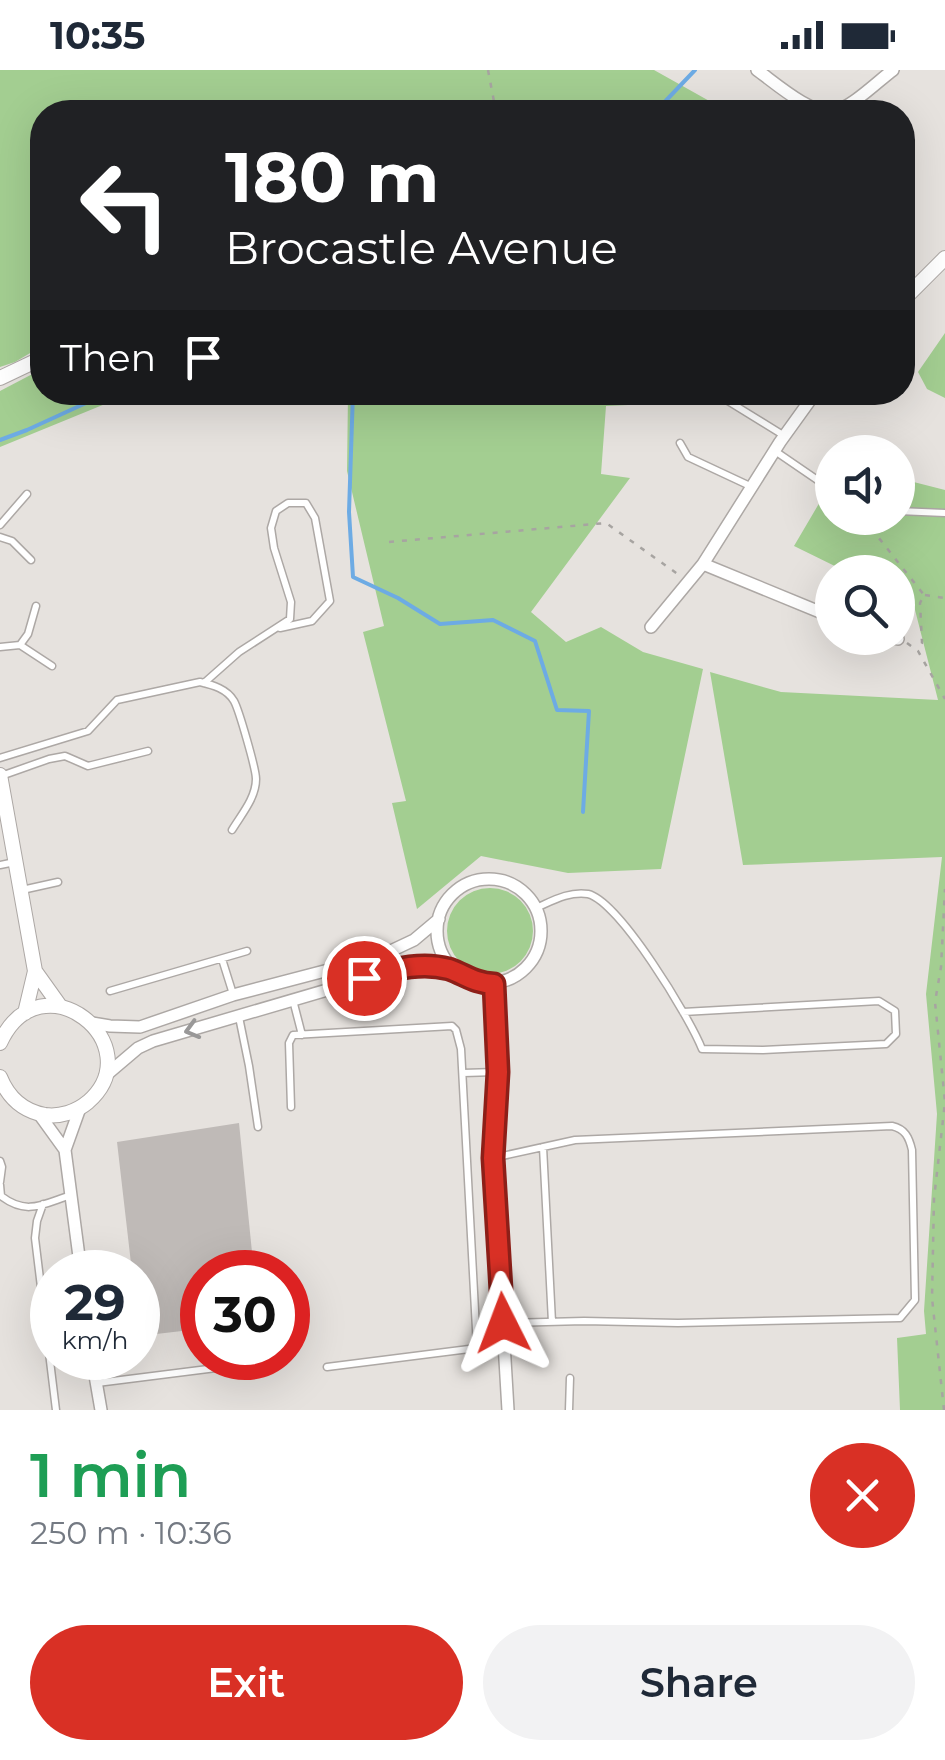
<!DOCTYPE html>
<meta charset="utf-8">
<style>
body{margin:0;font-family:Montserrat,sans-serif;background:#f2f2f3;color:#1f2937;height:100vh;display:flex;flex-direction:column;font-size:38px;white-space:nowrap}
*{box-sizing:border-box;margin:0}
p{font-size:32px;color:#747a83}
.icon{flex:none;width:55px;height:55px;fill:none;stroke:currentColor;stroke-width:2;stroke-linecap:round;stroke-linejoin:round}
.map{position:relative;height:1340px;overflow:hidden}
.panel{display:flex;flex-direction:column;background:#fff;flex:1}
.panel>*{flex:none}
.top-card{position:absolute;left:30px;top:30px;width:885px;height:305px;border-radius:40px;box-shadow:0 10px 40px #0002;background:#202124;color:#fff;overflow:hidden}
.controls{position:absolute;left:815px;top:365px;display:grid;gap:20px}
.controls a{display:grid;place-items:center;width:100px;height:100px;border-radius:50%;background:#fff;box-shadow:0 10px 40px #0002;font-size:50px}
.speed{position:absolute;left:30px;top:1180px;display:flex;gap:20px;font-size:50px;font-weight:700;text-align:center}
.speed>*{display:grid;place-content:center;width:130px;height:130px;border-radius:50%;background:#fff;box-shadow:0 10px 40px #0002;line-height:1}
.speed small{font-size:25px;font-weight:400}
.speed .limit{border:15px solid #d22;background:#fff;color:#111}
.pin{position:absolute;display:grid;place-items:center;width:85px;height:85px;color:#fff;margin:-42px;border:5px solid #fff;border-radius:50%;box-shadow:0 2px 10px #0007}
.me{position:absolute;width:110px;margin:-55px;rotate:357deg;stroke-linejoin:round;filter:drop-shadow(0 0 8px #0008)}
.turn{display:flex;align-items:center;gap:35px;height:210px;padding:0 30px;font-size:45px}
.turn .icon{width:130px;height:130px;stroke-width:2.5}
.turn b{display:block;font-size:70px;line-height:85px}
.then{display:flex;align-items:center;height:95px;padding:0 30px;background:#0003;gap:20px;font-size:38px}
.round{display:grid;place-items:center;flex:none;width:105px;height:105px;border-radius:52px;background:#f2f2f3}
.headline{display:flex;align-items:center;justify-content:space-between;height:170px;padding:0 30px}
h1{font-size:60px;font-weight:600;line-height:75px;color:#1e9e55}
.action{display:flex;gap:20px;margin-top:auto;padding:20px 30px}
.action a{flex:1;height:115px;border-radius:60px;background:#d93025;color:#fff;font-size:40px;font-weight:600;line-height:115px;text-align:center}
.action a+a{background:#f2f2f3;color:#1f2937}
.status{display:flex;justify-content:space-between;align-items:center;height:70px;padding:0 50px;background:#fff;direction:ltr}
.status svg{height:28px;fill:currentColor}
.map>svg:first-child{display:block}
.green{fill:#a3ce91}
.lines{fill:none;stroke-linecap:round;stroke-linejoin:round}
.stream{stroke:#6dabe4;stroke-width:4}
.building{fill:#bfbab7}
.service-casing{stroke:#ada8a5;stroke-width:9}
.minor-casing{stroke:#ada8a5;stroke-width:14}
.tertiary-casing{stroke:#ada8a5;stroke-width:16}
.path{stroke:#a7a4a1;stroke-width:2.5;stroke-dasharray:5 8;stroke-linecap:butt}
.service{stroke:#fff;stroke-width:6}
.minor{stroke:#fff;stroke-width:11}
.tertiary{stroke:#fff;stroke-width:14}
.oneway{stroke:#999898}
.route-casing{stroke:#8d1f18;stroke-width:25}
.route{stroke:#d93025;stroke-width:18}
</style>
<div class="status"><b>10:35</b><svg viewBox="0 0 49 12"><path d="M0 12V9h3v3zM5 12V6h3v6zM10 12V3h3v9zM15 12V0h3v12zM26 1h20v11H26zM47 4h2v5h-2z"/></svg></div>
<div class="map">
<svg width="945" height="1340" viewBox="0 0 945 1340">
<rect width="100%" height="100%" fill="#e6e2de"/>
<path class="green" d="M0,0H654L729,42H42V276L15,292L0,297Z
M945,263V328L927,319L918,302Z
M42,299V322L132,323L0,377V321Z
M348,323H630L628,335L606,336L601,404L630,408L531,542L566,572L601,557L643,582L703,599L661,799L568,803L481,786L417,839L392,733L406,731L363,562L384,556L347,401Z
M898,408L945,420V1340H900L897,1268L926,1264L924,1241L937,1044L926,924L942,787L743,795L710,602L781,622L938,630L914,536L898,528V502H847L794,476L824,425L832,431V448H898Z
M447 861a43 43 0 1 1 86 0a43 43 0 1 1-86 0Z"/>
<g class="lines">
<path class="stream" d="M655,42L695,0
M353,322L349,442L353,507L398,528L440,554L493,550L535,571L557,640L589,641L583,742
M0,370L27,360L110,322"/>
</g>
<path class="building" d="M239,1053L254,1202H202V1255H197L194,1227L182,1230V1261L139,1266L138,1202H132L117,1072Z"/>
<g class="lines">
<defs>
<path id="service" d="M723,328L783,365
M680,373L688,387L750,416
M775,381L832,420
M898,441L945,443
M0,455L27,424
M0,467L12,471L31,490
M20,575L28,564L36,536
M0,577L20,575L52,596
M204,613L239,582L290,549L291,532L274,478L271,458L276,441L288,433H306L315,448L330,531L312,551L280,558
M0,688L88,661L117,630L200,612C213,615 227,619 234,631C239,640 256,699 256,709C256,728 241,745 232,760
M1,706L49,689L65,686L88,696L148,681
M0,795L15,792
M22,820L58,812
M536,838C552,831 569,821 588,824C619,831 690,948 702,979L763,980L886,974L896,964L895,941L879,931L683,942
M222,889L233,924
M110,921L247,881
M293,930L302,965
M239,947L249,996L258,1057
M463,1003L496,1002
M291,1037L289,973L293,965L452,956L456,960L461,979L477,1278
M543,1077L552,1252
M493,1088L575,1070L892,1056C905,1059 909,1067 912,1080L915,1230L900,1248L678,1253L584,1251L504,1253
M0,1091L2,1097L0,1112
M0,1115L1,1126C27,1146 43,1134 71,1125
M43,1134L37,1151L35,1168L56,1340
M327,1297L477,1278L504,1279
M97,1313L224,1297
M569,1340L570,1308"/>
<path id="minor" d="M757,0C774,12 812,46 834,41C851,38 878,11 893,0
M703,494L832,547
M651,557L703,494L780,372L816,322
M893,568L898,569
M437 861a52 52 0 1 1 104 0a52 52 0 1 1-104 0Z
M494,914L497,1002L493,1088L508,1340
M92,953L110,956L140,957L233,925L378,887L414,870L439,849
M105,1006L138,978L153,971L409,896L431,895L454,901
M80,1038L65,1080L81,1202
M39,1044L65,1080
M92,1288L101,1340"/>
<path id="tertiary" d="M902,231L945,188
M0,308L42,288
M0,705L35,901L25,943
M35,901L60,936
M0,973C41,884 153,975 88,1032C76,1042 60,1047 45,1045C23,1041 8,1027 0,1007"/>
</defs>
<use href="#service" class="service-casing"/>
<use href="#minor" class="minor-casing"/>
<use href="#tertiary" class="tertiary-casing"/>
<path class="path" d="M488,0L496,42
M863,448L924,525L920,533L922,573L917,580
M389,472L606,453L679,505
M925,525L945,528
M907,573L918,581L945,629
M944,1340L932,1228L934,1129L945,1032L935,932L941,897L945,819"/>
<use href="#service" class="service"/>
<use href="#minor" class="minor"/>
<use href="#tertiary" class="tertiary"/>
</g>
<defs><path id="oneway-chevron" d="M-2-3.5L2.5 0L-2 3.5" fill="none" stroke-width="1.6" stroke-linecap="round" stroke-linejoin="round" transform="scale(2.5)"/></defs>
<use class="oneway" href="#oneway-chevron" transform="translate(192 960) rotate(164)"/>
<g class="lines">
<defs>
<path id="route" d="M364,908C393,900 419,891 449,899C466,905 474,913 494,914L498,1002L493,1088L503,1253"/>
</defs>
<use href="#route" class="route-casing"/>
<use href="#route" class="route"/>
</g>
</svg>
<div class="controls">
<a><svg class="icon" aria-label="sound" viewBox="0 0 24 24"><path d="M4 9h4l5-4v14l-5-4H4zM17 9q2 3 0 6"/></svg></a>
<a><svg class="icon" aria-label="search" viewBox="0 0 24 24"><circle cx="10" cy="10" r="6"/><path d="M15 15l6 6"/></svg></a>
</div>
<div class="speed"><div>29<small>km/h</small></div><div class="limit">30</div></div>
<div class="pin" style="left:364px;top:908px;background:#d93025"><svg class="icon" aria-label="arrive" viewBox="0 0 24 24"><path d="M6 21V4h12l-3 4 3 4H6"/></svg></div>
<svg class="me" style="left:503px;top:1253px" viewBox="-20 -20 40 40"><path d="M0-17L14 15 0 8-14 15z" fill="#d93025" stroke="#fff" stroke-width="4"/></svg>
<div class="top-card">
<div class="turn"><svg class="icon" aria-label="left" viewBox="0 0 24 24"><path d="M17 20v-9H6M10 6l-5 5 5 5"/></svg><div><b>180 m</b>Brocastle Avenue</div></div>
<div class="then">Then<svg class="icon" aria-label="arrive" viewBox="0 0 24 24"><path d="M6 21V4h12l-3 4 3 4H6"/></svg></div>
</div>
</div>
<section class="panel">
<div class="headline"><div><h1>1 min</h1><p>250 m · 10:36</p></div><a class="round" style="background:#d93025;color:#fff"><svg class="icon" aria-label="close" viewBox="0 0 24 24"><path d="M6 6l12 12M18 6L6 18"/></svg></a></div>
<div class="action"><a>Exit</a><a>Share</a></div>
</section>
